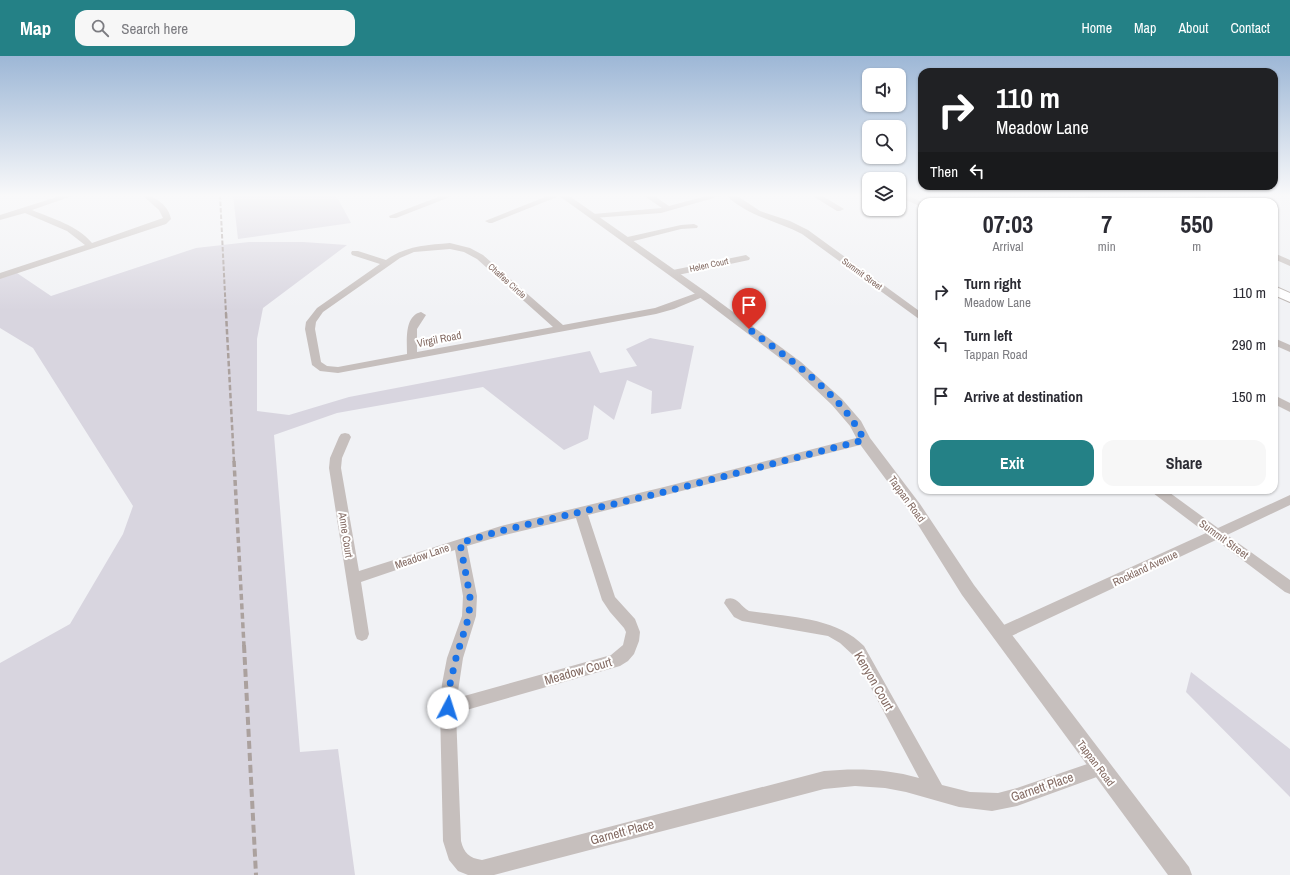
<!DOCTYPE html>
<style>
body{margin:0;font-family:"Archivo Narrow",sans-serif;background:#f7f7f7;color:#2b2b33;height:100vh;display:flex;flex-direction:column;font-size:15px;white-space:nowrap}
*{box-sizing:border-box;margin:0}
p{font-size:13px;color:#7c7c81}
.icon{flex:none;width:22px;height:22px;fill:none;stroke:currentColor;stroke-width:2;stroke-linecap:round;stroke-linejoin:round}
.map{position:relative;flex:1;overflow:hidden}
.side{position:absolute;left:918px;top:142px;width:360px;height:296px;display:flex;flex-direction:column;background:#fff;border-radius:12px;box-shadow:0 1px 3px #0004}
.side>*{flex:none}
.banner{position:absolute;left:918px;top:12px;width:360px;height:122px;border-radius:12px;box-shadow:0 1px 3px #0004;background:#202124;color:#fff;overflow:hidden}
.buttons{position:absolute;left:862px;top:12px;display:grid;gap:8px}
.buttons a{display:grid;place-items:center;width:44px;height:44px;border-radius:8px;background:#fff;box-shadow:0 1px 3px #0004;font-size:20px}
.pin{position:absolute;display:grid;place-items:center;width:34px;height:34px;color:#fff;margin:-41px -17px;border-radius:50% 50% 50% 0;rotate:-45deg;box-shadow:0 0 4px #0007}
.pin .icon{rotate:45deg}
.me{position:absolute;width:44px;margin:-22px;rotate:5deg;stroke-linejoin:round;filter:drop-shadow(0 0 3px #0008)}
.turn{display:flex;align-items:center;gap:14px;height:84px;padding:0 12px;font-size:18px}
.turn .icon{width:52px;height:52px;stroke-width:2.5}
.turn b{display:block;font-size:28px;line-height:34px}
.then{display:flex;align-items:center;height:38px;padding:0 12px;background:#0003;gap:8px;font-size:15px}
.eta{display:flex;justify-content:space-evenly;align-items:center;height:68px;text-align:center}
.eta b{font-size:24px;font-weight:800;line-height:28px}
.button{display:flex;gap:8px;margin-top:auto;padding:8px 12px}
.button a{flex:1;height:46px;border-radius:12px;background:#248186;color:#fff;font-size:16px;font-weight:800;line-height:46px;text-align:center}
.button a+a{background:#f7f7f7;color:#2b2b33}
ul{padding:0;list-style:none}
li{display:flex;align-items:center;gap:12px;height:52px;padding:0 12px}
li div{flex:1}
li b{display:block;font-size:15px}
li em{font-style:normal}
header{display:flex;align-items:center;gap:24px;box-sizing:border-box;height:56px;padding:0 20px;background:#248186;color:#fff}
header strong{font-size:19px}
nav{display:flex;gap:22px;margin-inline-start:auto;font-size:14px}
.search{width:280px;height:36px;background:#f7f7f7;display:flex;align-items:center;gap:10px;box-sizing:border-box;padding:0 14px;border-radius:12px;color:#7c7c81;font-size:15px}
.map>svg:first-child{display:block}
.green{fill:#d8d5df}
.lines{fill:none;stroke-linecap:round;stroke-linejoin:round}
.primary-casing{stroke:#bab3b0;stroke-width:2}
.minor{fill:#c6bfbd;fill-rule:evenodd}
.tertiary{fill:#c6bfbd;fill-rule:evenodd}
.primary{fill:#fff;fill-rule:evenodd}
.rail-far3{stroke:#aba19e;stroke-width:2;stroke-dasharray:4.5 2;stroke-linecap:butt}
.rail-far2{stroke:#aba19e;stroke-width:2.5;stroke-dasharray:5.5 2.5;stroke-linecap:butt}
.rail-far1{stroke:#aba19e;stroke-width:3.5;stroke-dasharray:6 3.5;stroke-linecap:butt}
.rail{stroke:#aba19e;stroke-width:4;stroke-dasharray:8 4;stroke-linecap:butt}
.route{stroke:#1a73e8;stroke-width:7;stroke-dasharray:0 12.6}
.labels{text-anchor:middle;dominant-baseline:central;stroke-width:4;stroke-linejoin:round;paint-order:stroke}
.far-street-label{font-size:9px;fill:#836a62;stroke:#fff}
.street-label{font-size:11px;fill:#836a62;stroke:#fff}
.near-street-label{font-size:13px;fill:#836a62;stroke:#fff}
</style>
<header>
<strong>Map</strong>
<div class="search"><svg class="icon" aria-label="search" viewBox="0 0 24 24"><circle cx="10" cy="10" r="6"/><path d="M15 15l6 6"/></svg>Search here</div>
<nav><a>Home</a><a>Map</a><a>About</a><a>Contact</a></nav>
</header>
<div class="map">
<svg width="1290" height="819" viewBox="0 0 1290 819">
<rect width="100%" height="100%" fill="#f1f2f5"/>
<path class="green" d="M233,139H336L351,167L238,183Z
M249,186H303L347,189L263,252L257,283V355L289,359L349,341L590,295L600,317L637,310L626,293L650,282L694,290L681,353L651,358L652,335L627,324L614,364L594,349L588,383L564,394L483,331L337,357L274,379L300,696L338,693L355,819H0V607L70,568L123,478L133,450L33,292L0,272V219L14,215L51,240L196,192Z
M1191,616L1290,693V741L1186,636Z"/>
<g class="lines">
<defs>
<path id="primary" d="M1067,139C1077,139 1087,138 1094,146H1079Z
M1274,230L1290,237V246L1274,239Z"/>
</defs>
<use href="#primary" class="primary-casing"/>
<path class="minor" d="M63,139H75L32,154C53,163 77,169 92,187L163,162L159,154L142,139C155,139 169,150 171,163L166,168L0,223V217L85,189L67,175L25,157L0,164V159Z
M443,139H455L396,162H390L389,160Z
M550,139H562L492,167H489L485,165Z
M643,139H653L669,150L710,139H724L661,157L593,162L589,160L593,158L662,152Z
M726,139H736L760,155L790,165L808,174L922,257V264L919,263L802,178C777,165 747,160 726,139Z
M811,139H821L844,153L840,155H837Z
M899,139H908L922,146V151L899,141Z
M985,139H996L1009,146H999Z
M1190,139H1201L1213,146H1203Z
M694,168L698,170L697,172L681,173L626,187L622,184L623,182L681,169Z
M450,187L470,192L483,199L563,269L655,252L702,235L707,238L705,240L674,253L656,258L338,317L320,315L312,309L305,273L306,266L317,252L380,208L352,199L351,197L352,195H358L386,204C405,190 427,189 450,187ZM450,193L464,196L477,203L553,271L417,296V273L426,259L421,256C404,260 407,285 407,298L338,311L327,310L321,306L315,273L316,266L323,256L400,202L414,196Z
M1274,197L1290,204V210L1274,203Z
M746,199L750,202L749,204L673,220L669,217L673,214Z
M1274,282L1290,289V296L1274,289Z
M1274,339L1290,347V356L1274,348Z
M345,377L349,378L351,381L342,402L341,412L359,515L501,470L664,431L864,380L868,381L870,384L868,387L864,388L588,459L615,541L635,563L640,576L639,585L634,598L628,605L620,610L456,657L461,785C464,797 469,802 482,804L824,715C857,712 888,713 919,722L854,600L840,587L828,580L742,565L734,561L724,547L726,543C737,539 740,550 749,555C788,561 836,561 864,590L942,729L970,736L998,737L1017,732L1099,704L1105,706L1107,712L1105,718L1017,750L992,755L959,751L906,736L885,732L855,730L824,733L494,819H468L458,815L449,804L443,785L440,652L442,628L447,602L462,560L463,540L455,494L361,526L369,578L367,583L362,585L357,583L355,578L329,412L330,402L339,381L341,378ZM576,462L602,544L610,556L624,572L626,576L623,589L611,599L457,642L463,602L476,560L477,540L467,490L501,480Z
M1151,434H1166L1218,472L1290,439V449L1227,479L1290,524V538L1285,536L1216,484L1005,583L1000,585L995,583L993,578L995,573L1206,477L1153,437Z"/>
<path class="tertiary" d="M558,139H568L706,236L801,306L842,343L861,365L870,382L920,448L974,529L1189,811L1192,819H1168L962,539L910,456L859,387L850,370L832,349L793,312L698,240Z"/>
<use href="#primary" class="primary"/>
<path class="rail-far3" d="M220,139L226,258"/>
<path class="rail-far2" d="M226,257L234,406"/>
<path class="rail-far1" d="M234,405L244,590"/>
<path class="rail" d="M244,589L256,819"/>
</g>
<linearGradient id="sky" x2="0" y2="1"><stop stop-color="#9db7d6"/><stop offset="0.55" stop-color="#f9f9fa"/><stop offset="1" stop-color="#f9f9fa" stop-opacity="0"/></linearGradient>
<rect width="1290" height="254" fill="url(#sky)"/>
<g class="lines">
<path class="route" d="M448,652L450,628L456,602L469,560L470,540L460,487L500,475L664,436L864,384C842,338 789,303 749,273"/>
</g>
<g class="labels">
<g class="far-street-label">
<text transform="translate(709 209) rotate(-12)">Helen Court</text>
<text transform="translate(862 218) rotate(36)">Summit Street</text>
<text transform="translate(507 225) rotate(42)">Chaffee Circle</text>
</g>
<g class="street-label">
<text transform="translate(439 283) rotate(-11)">Virgil Road</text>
<text transform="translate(907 443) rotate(54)">Tappan Road</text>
<text transform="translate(346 479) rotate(81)">Anne Court</text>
<text transform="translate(1224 483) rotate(36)">Summit Street</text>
<text transform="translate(422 500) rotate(-19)">Meadow Lane</text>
<text transform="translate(1145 512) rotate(-25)">Rockland Avenue</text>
<text transform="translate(1096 707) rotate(53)">Tappan Road</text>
</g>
<g class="near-street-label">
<text transform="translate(578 615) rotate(-16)">Meadow Court</text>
<text transform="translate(874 625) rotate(60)">Kenyon Court</text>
<text transform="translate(1042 731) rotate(-19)">Garnett Place</text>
<text transform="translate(622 776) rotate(-15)">Garnett Place</text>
</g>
</g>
</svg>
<div class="buttons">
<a><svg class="icon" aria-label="sound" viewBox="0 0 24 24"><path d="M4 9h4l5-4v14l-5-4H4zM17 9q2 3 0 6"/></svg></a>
<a><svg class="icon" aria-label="search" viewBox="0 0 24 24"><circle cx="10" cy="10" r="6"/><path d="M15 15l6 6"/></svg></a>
<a><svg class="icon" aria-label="layers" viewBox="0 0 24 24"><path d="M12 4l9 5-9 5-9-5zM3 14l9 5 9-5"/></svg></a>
</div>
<div class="pin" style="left:749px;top:273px;background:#d93025"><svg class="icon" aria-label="arrive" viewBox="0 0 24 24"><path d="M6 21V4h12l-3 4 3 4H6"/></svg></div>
<svg class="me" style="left:448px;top:652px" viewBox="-20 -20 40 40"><circle r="19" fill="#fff"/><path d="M0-13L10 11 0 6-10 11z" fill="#1a73e8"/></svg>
<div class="banner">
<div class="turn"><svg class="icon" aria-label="right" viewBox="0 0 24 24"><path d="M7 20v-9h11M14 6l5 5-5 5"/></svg><div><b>110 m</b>Meadow Lane</div></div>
<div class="then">Then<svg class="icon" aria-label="left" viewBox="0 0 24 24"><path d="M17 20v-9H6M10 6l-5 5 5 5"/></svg></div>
</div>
<section class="side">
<div class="eta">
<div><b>07:03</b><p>Arrival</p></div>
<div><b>7</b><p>min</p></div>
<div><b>550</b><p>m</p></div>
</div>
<ul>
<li><svg class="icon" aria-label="right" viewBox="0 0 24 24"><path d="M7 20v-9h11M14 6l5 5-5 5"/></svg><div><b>Turn right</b><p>Meadow Lane</p></div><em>110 m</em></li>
<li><svg class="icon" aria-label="left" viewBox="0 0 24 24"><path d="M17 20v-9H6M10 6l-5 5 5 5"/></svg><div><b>Turn left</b><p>Tappan Road</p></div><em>290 m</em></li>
<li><svg class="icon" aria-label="arrive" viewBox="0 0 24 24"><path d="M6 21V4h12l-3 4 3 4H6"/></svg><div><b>Arrive at destination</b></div><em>150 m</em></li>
</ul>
<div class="button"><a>Exit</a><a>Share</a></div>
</section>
</div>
